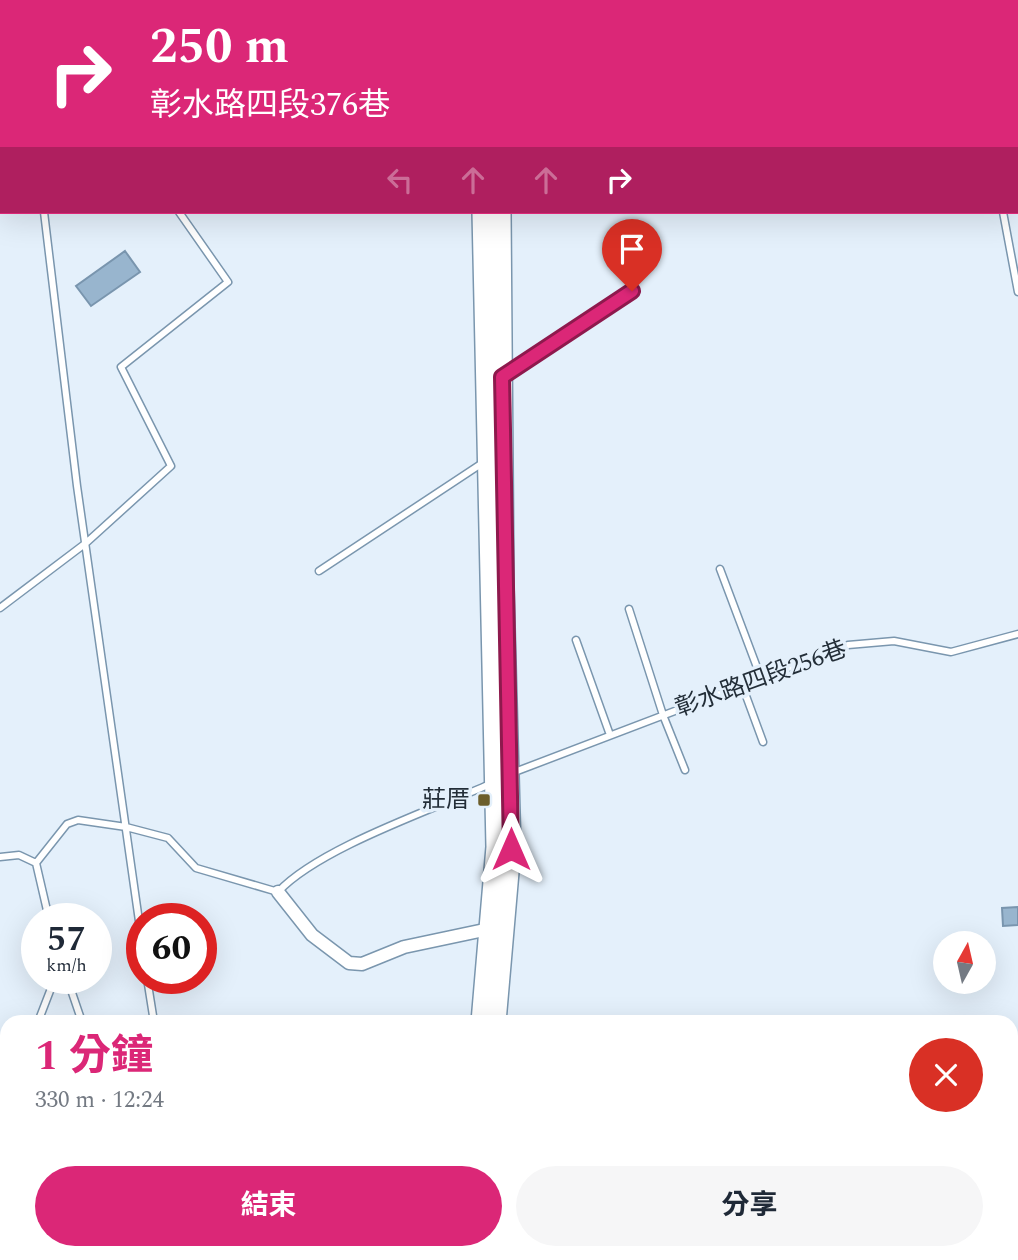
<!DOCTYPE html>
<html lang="zh-TW">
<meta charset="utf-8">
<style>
body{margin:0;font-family:Spectral,"Noto Sans TC",serif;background:#f6f6f7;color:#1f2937;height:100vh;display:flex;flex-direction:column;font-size:26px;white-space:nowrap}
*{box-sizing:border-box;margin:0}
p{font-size:23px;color:#747a83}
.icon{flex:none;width:38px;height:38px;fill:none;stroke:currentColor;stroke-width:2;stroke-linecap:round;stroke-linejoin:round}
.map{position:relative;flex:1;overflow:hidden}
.sheet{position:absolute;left:0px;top:1015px;width:1018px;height:245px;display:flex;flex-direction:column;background:#fff;border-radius:21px 21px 0 0;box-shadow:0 7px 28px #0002}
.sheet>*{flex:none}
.hud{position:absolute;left:0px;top:0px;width:1018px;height:214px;box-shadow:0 7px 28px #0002;background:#db2777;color:#fff;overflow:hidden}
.needle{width:46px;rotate:8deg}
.tools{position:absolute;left:933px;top:931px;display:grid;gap:14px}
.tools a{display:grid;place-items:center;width:63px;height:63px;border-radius:50%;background:#fff;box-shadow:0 7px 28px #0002;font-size:35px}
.speed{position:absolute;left:21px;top:903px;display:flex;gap:14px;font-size:35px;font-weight:700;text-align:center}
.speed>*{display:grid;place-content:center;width:91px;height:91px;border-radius:50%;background:#fff;box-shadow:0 7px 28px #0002;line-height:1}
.speed small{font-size:18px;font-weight:400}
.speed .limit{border:10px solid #d22;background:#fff;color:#111}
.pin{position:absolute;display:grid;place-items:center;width:60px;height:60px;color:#fff;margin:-72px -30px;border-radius:50% 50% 50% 0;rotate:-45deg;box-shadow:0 0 7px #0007}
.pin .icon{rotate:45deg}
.me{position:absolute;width:77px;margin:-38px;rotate:0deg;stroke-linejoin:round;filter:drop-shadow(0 0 5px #0008)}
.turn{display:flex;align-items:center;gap:24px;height:147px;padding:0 35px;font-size:32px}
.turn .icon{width:91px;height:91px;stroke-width:2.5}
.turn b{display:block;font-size:49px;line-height:60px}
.lanes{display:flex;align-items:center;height:66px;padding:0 35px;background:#0003;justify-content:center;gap:35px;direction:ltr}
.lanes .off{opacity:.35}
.round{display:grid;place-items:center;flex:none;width:74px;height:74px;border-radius:37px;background:#f6f6f7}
.headline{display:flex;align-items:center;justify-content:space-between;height:119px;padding:0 35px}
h1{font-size:42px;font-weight:700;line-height:52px;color:#db2777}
.cta{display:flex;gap:14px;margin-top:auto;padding:14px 35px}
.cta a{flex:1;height:80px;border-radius:42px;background:#db2777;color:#fff;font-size:28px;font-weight:700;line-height:80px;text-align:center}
.cta a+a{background:#f6f6f7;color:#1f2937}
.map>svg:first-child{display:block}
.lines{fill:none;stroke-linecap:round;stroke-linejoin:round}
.canal{stroke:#a0cef5;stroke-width:14}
.building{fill:#98b5ce;stroke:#7995ae;stroke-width:2}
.service-casing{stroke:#7a96ae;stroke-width:9}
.minor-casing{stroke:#7a96ae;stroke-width:15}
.primary-casing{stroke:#7a96ae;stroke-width:22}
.service{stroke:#fff;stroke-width:6}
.minor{stroke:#fff;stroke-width:12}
.primary{stroke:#fff;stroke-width:19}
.route-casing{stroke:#8e194d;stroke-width:18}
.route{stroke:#db2777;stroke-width:12}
.poi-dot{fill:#6c5e2b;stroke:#e4f0fb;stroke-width:2.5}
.labels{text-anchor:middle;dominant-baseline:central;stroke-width:7;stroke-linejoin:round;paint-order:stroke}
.street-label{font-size:24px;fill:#232e38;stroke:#e4f0fb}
.poi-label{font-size:24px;fill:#232e38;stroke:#e4f0fb;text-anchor:end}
</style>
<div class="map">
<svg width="1018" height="1260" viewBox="0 0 1018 1260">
<rect width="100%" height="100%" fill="#e4f0fb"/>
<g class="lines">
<path class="canal" d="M1004,0L1006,2
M1017,12L1018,13"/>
</g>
<path class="building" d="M125,251L140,272L91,306L76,286Z
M1018,907V925L1003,926L1002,908Z"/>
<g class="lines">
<defs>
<path id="service" d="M15,0V2
M238,0L240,2
M863,0L864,2
M393,2L395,0
M753,2V0
M44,212L77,486L142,942
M1003,212L1018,292
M505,375L632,291
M720,569L761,678
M319,571L484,462
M0,608L86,543L171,466L121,367L228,282L179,212
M629,609L663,715L685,770
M576,640L610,735
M742,685L763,742
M512,773L848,645L894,641L951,652L1018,634
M0,857L19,855L36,863L49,919
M36,863L67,824L78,820L126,827L168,838L196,868L278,892C319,848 432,810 490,784
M67,978L82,1022
M147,978L154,1022
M38,1022L55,978
M0,1128L7,1146
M1012,1241L1018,1242
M48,1253L51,1260
M161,1253L163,1260
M280,1253L281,1260
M355,1253L356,1260
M668,1260L669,1253
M762,1260V1254
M855,1260L856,1253"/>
<path id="minor" d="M278,892L312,935L349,963L362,964L404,947L489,929
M65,1260L89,1253"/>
<path id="primary" d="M479,0V2
M499,0V2
M481,1022L496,847L482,212
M496,1022L511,849L504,590L501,212
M455,1260L456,1253
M471,1260V1253"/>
</defs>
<use href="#service" class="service-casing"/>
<use href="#minor" class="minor-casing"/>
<use href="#primary" class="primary-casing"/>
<use href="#service" class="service"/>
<use href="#minor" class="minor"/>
<use href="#primary" class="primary"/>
</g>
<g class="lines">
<defs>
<path id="route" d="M511,849L502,377L632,291"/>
</defs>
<use href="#route" class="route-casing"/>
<use href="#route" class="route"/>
</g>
<rect class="poi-dot" x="477" y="793" width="14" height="14" rx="3.5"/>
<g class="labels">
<g class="street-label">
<text transform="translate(761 679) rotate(-20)">彰水路四段256巷</text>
</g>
<g class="poi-label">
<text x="470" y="800">莊厝</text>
</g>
</g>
</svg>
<div class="tools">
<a><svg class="needle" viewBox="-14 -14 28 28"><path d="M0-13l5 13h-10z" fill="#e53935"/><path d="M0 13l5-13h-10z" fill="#747a83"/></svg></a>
</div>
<div class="speed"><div>57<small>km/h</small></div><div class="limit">60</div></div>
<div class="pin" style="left:632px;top:291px;background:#d93025"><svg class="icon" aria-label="arrive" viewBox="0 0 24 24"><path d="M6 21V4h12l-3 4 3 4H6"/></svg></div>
<svg class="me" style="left:511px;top:849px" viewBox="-20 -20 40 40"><path d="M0-17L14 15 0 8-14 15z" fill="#db2777" stroke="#fff" stroke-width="4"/></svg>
<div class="hud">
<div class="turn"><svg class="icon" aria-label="right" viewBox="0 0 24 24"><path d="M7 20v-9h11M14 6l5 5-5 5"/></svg><div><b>250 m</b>彰水路四段376巷</div></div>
<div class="lanes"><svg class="icon off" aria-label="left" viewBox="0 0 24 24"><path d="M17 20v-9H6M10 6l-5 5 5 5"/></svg><svg class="icon off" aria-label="ahead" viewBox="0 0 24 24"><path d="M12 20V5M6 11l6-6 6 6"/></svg><svg class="icon off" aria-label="ahead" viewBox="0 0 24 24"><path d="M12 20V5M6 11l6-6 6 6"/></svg><svg class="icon" aria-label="right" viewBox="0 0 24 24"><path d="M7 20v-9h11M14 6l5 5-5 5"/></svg></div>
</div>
<section class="sheet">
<div class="headline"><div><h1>1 分鐘</h1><p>330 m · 12:24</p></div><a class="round" style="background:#d93025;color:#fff"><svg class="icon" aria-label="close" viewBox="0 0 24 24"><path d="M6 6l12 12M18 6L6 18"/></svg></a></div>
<div class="cta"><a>結束</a><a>分享</a></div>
</section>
</div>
